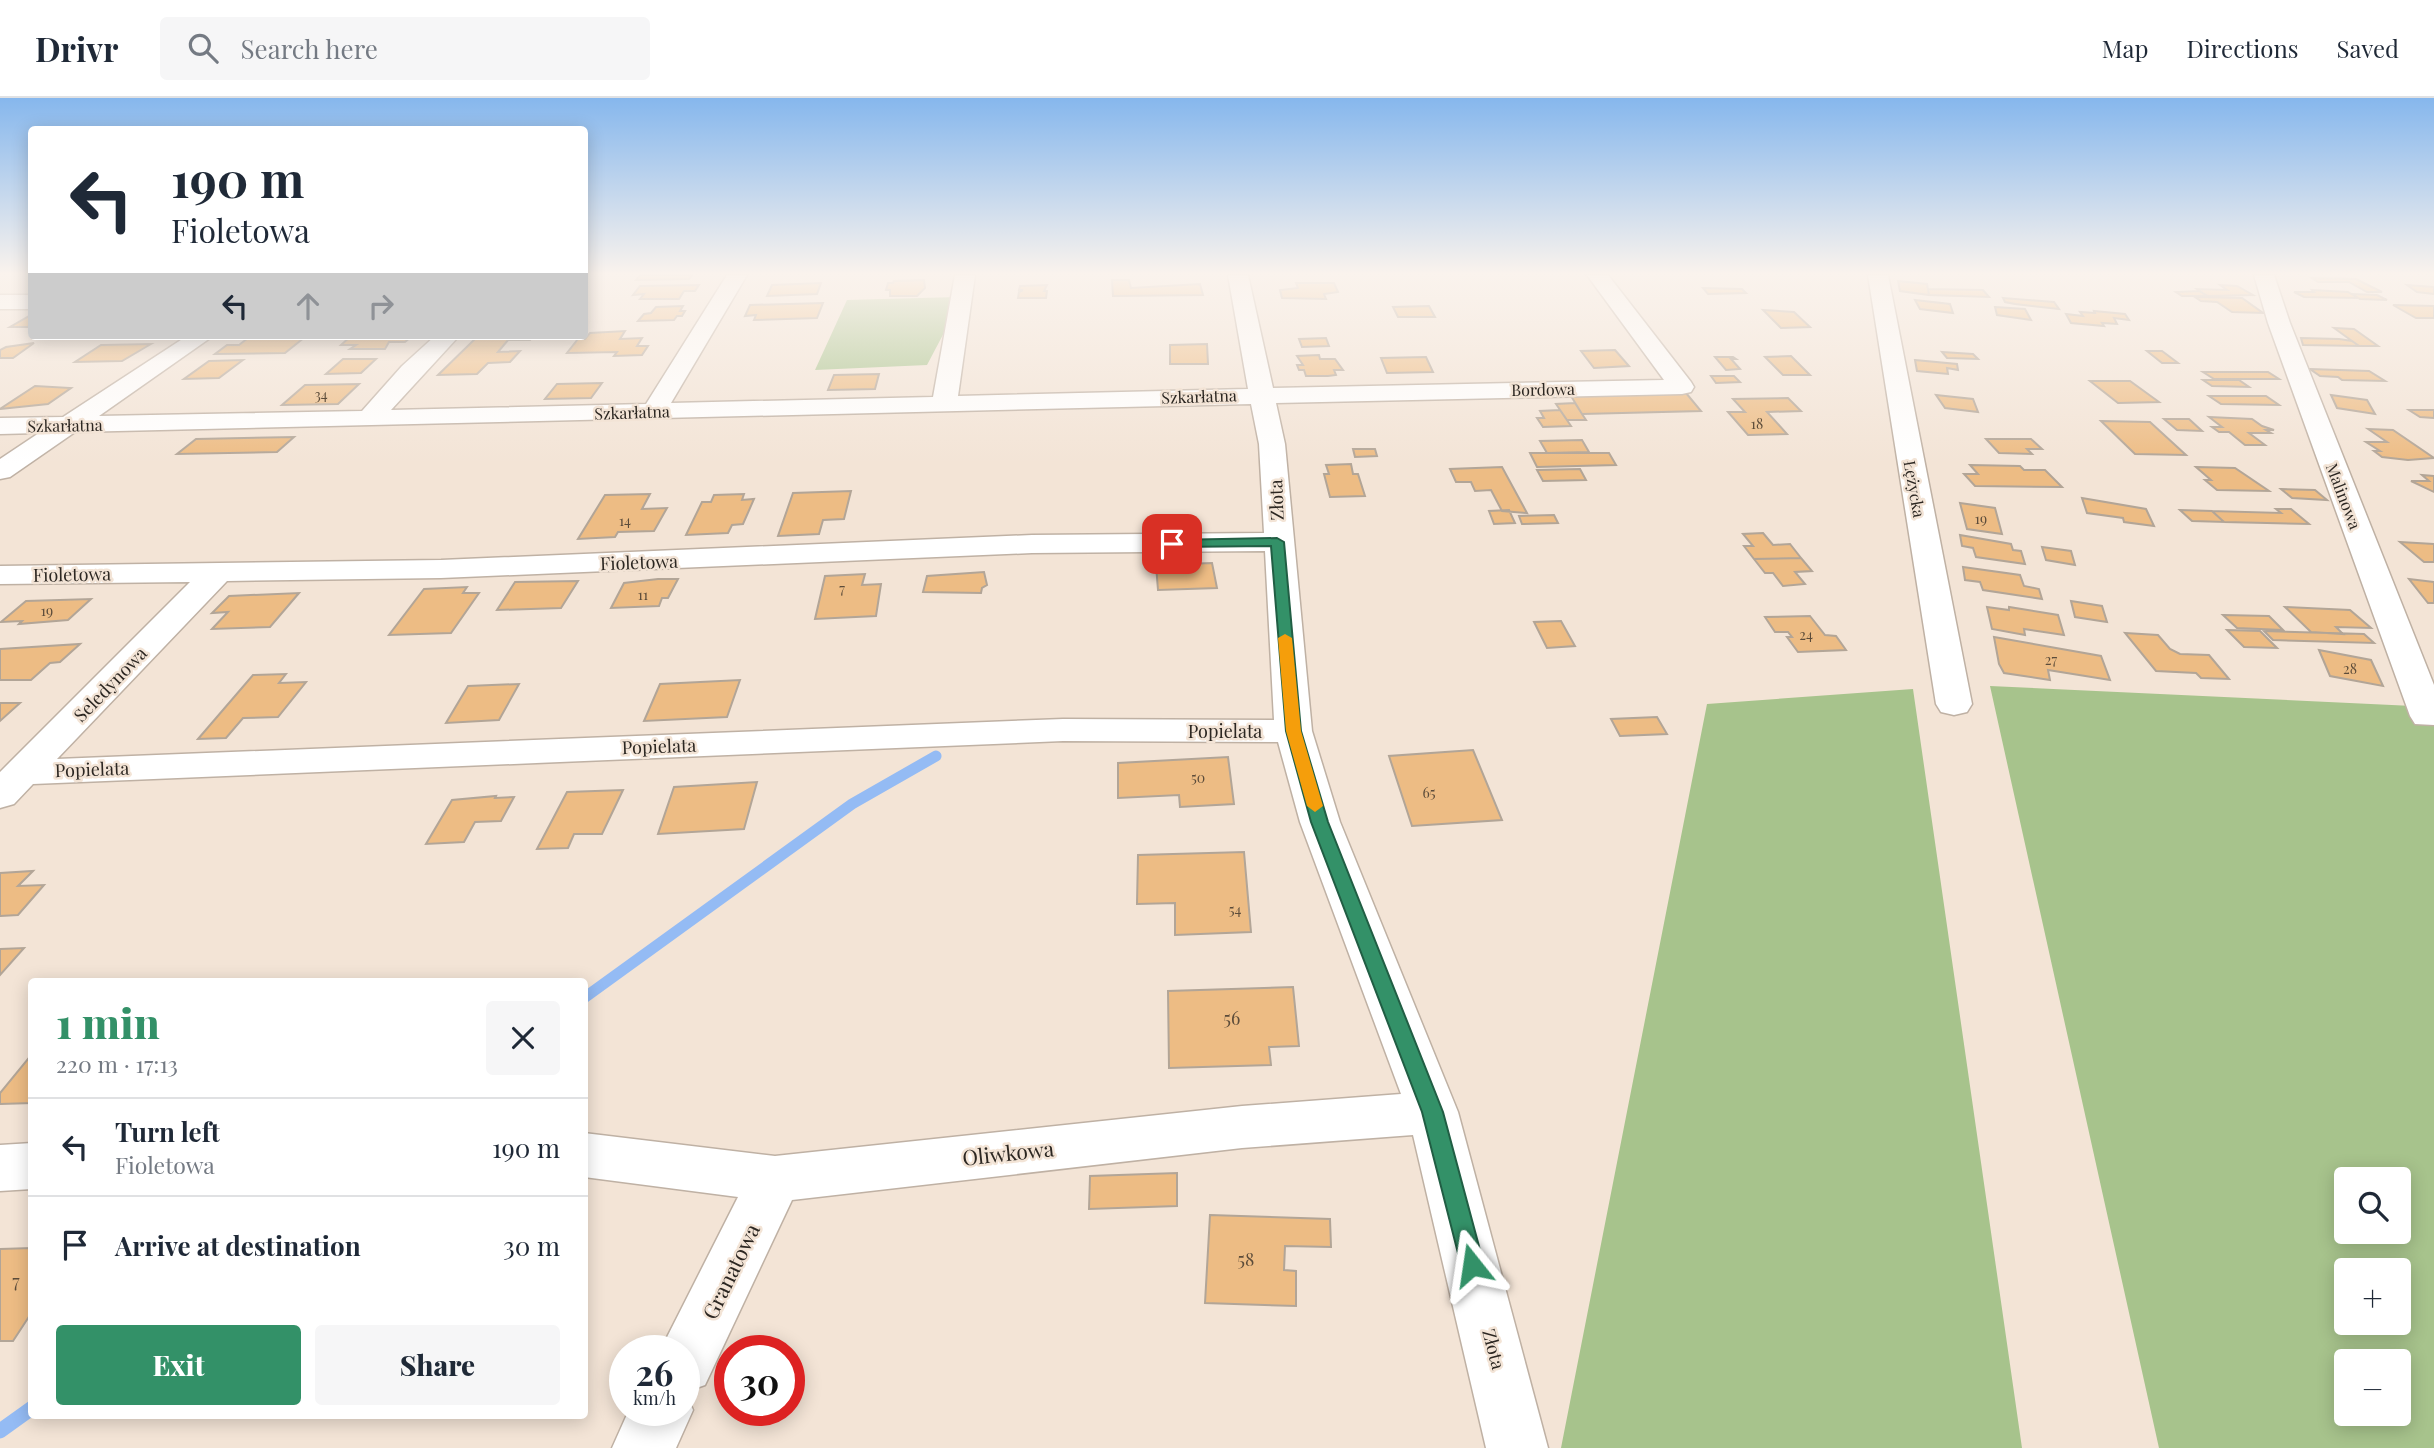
<!DOCTYPE html>
<meta charset="utf-8">
<style>
body{margin:0;font-family:"Playfair Display",serif;background:#f6f6f7;color:#1f2937;height:100vh;display:flex;flex-direction:column;font-size:26px;white-space:nowrap}
*{box-sizing:border-box;margin:0}
p{font-size:23px;color:#747a83}
.icon{flex:none;width:38px;height:38px;fill:none;stroke:currentColor;stroke-width:2;stroke-linecap:round;stroke-linejoin:round}
.map{position:relative;flex:1;overflow:hidden}
.drawer{position:absolute;left:28px;top:880px;width:560px;height:441px;display:flex;flex-direction:column;background:#fff;border-radius:7px;box-shadow:0 4px 18px #0003}
.drawer>*{flex:none}
.hud{position:absolute;left:28px;top:28px;width:560px;height:214px;border-radius:7px;box-shadow:0 4px 18px #0003;background:#fff;color:#1f2937;overflow:hidden}
.controls{position:absolute;left:2334px;top:1069px;display:grid;gap:14px}
.controls a{display:grid;place-items:center;width:77px;height:77px;border-radius:7px;background:#fff;box-shadow:0 4px 18px #0003;font-size:35px}
.speed{position:absolute;left:609px;top:1237px;display:flex;gap:14px;font-size:35px;font-weight:700;text-align:center}
.speed>*{display:grid;place-content:center;width:91px;height:91px;border-radius:50%;background:#fff;box-shadow:0 4px 18px #0003;line-height:1}
.speed small{font-size:18px;font-weight:400}
.speed .limit{border:10px solid #d22;background:#fff;color:#111}
.pin{position:absolute;display:grid;place-items:center;width:60px;height:60px;color:#fff;margin:-30px;border-radius:14px;box-shadow:0 4px 10px #0006}
.me{position:absolute;width:77px;margin:-38px;rotate:345deg;stroke-linejoin:round;filter:drop-shadow(0 0 5px #0008)}
.turn{display:flex;align-items:center;gap:24px;height:147px;padding:0 28px;font-size:32px}
.turn .icon{width:91px;height:91px;stroke-width:2.5}
.turn b{display:block;font-size:49px;line-height:60px}
.lanes{display:flex;align-items:center;height:66px;padding:0 28px;background:#0003;justify-content:center;gap:35px;direction:ltr}
.lanes .off{opacity:.35}
.round{display:grid;place-items:center;flex:none;width:74px;height:74px;border-radius:7px;background:#f6f6f7}
.overview{display:flex;align-items:center;justify-content:space-between;height:119px;padding:0 28px}
h1{font-size:42px;font-weight:800;line-height:52px;color:#339168}
.button{display:flex;gap:14px;margin-top:auto;padding:14px 28px}
.button a{flex:1;height:80px;border-radius:7px;background:#339168;color:#fff;font-size:28px;font-weight:800;line-height:80px;text-align:center}
.button a+a{background:#f6f6f7;color:#1f2937}
ul{padding:0;list-style:none}
li{display:flex;align-items:center;gap:21px;height:98px;padding:0 28px;border-top:2px solid #e0e1e3}
li div{flex:1}
li b{display:block;font-size:26px}
li em{font-style:normal}
header{display:flex;align-items:center;gap:42px;box-sizing:border-box;height:98px;padding:0 35px;background:#fff;border-bottom:2px solid #e0e1e3}
header strong{font-size:33px}
nav{display:flex;gap:38px;margin-inline-start:auto;font-size:24px}
.search{width:490px;height:63px;background:#f6f6f7;display:flex;align-items:center;gap:18px;box-sizing:border-box;padding:0 24px;border-radius:7px;color:#747a83;font-size:26px}
.map>svg:first-child{display:block}
.green{fill:#a7c38c;fill-rule:evenodd}
.lines{fill:none;stroke-linecap:round;stroke-linejoin:round}
.stream-far1{stroke:#94bbf4;stroke-width:11}
.stream{stroke:#94bbf4;stroke-width:15}
.building{fill:#edbc84;stroke:#b2a597;stroke-width:2}
.minor-casing{stroke:#bfb1a4;stroke-width:3}
.minor{fill:#fff;fill-rule:evenodd}
.route{fill:#339168;stroke:#215e44;stroke-width:2}
.slow{fill:#f59e0b}
.labels{text-anchor:middle;dominant-baseline:central;stroke-width:5;stroke-linejoin:round;paint-order:stroke}
.number-label{font-size:14px;fill:#5c4c3a}
.far-street-label{font-size:16px;fill:#2c2722;stroke:#f3e4d6}
.street-label{font-size:18px;fill:#2c2722;stroke:#f3e4d6}
.near-number-label{font-size:18px;fill:#5c4c3a}
.near-street-label{font-size:21px;fill:#2c2722;stroke:#f3e4d6}
</style>
<header>
<strong>Drivr</strong>
<div class="search"><svg class="icon" aria-label="search" viewBox="0 0 24 24"><circle cx="10" cy="10" r="6"/><path d="M15 15l6 6"/></svg>Search here</div>
<nav><a>Map</a><a>Directions</a><a>Saved</a></nav>
</header>
<div class="map">
<svg width="2434" height="1350" viewBox="0 0 2434 1350">
<rect width="100%" height="100%" fill="#f3e4d6"/>
<path class="green" d="M958,199L956,212L927,267L815,272L847,202Z
M1990,588L2434,609V1350H2159ZM2347,1082H2399V1134H2347ZM2347,1172H2399V1225H2347ZM2347,1264H2399V1316H2347Z
M1913,591L2022,1350H1561L1707,606Z"/>
<g class="lines">
<path class="stream-far1" d="M584,900L852,706L936,658"/>
<path class="stream" d="M0,1333L32,1310"/>
</g>
<path class="building" d="M640,177H692L689,181L636,182Z
M2312,180L2356,181L2382,194H2367L2349,184H2318Z
M924,182L925,190L917,198H890V192H886L888,185H893L894,183Z
M1112,182H1129L1131,190L1200,186L1203,197L1113,198Z
M1898,183L1927,186L1929,197L1900,193Z
M821,185L817,196L767,198L772,187Z
M1296,185H1334L1338,194L1324,196L1326,201L1282,200L1280,192L1298,190Z
M699,187L695,193H684L679,201H640L644,196L633,197L640,188Z
M1047,187L1044,193H1047L1046,200H1018L1019,194L1023,192H1019L1020,188Z
M2220,187L2237,188L2253,197L2207,198L2197,191L2227,192Z
M2407,187L2434,189V196L2417,194Z
M1703,190L1742,191L1746,195L1708,196Z
M1928,191L1983,192L1989,199L1929,197Z
M2312,192L2348,194L2358,200L2304,199L2294,194H2314Z
M2199,193L2208,198H2182L2176,194Z
M2352,196L2377,197L2387,202L2360,201Z
M2195,199L2242,200L2263,215L2232,214L2217,204L2201,203Z
M2003,200L2054,204L2059,211L2015,206L2005,204Z
M1915,202L1950,206L1953,215L1920,211Z
M823,205L817,220L754,222L756,217L745,218L750,207Z
M2393,207L2434,208V220H2416Z
M683,208L680,213H685L682,218H677L674,222L638,223L644,216L651,215L656,209Z
M1429,208L1435,219H1398L1393,209Z
M1995,209L2025,211L2031,222L1997,217Z
M1763,212L1794,214L1810,229L1781,230Z
M2094,213L2125,216L2129,222L2114,220L2117,226L2102,225L2104,228L2071,225L2066,216L2083,218L2080,214L2095,215Z
M31,217L32,229H10Z
M2334,230L2354,231L2378,248H2359Z
M625,233L620,241L642,240L637,248H648L642,257L614,258L617,254L567,255L578,241H585L590,235Z
M351,238H412L405,244H389L385,251H350L356,247H341Z
M478,238H533L530,242H508L498,254L520,253L510,264L488,265L477,276L438,277Z
M305,239L285,255L215,256L227,247H239L248,240Z
M1326,240L1329,248L1302,249L1299,241Z
M2301,240L2339,241L2352,243L2359,248L2303,247Z
M34,245L13,260H0V252L6,249Z
M151,246L122,263L75,264L101,247Z
M1207,246L1208,266H1170V247Z
M1615,252L1629,268L1594,270L1581,253Z
M2147,253H2162L2178,265H2162Z
M1942,254L1973,256L1978,261L1947,260Z
M1319,257L1320,261H1335L1343,272H1334L1336,277L1328,278H1306L1304,272H1299L1297,267H1303L1297,258Z
M1791,258L1810,277H1783L1765,259Z
M1426,259L1433,274L1387,275L1381,260Z
M1715,259H1733L1736,261H1731L1740,271L1726,272Z
M343,261H376L361,275L326,276Z
M243,262L219,280L184,281L209,263Z
M1915,262L1957,266L1958,272L1947,270L1948,276L1917,273Z
M2310,271L2369,273L2385,283L2342,282L2338,279L2320,278Z
M2203,274H2268L2279,281H2214Z
M879,276L875,291L828,292L834,277Z
M1711,278H1734L1740,284L1716,285Z
M2203,282H2239L2249,289L2212,288Z
M2090,283H2130L2159,304L2118,305Z
M602,285L591,300L545,301L557,286Z
M359,286L338,306L282,307L305,287Z
M35,288L71,290L48,306L0,311Z
M1686,295L1701,313L1582,316L1571,298Z
M1936,297L1973,301L1978,314L1945,310Z
M2331,297L2367,302L2375,316L2337,310Z
M2209,298H2266L2279,307L2221,306Z
M1788,300L1801,313L1767,314L1787,336L1748,337L1728,314H1745L1733,301Z
M1575,305L1582,316L1586,322H1567L1556,306Z
M1560,312L1571,328L1543,329L1537,320H1544L1540,313Z
M2409,312H2434V320L2420,319Z
M2209,319L2252,321L2262,328L2274,332H2266L2271,335H2249L2265,347H2245L2229,334H2219L2212,329H2222Z
M2164,321H2189L2202,333L2177,332Z
M2101,323L2150,324L2186,357L2135,356Z
M2368,331L2393,332L2434,360L2408,362L2382,359L2374,353H2380L2366,344H2387Z
M294,339L277,354L177,356L196,341Z
M1986,341H2031L2042,351H2027L2032,356L1999,355Z
M1582,342L1589,354L1547,355L1540,343Z
M1353,351H1375L1377,358L1355,359Z
M1530,355H1609L1616,367L1537,369Z
M1351,366L1353,376H1358L1365,398L1330,399L1324,376H1329L1326,367Z
M1970,367L2020,368L2024,372H2045L2062,389L1975,388L1964,376H1978Z
M1502,369L1527,415L1502,413L1491,392L1475,393L1471,384H1456L1450,371Z
M2196,369L2235,370L2269,393L2217,392L2205,382H2211Z
M1580,371L1586,382L1543,383L1537,372Z
M2422,377L2434,378V394L2411,383H2429Z
M2281,391L2315,392L2327,402L2292,400Z
M851,393L844,421L823,422L819,436L778,438L793,395Z
M650,396L642,411L667,410L654,433L618,434L615,439L578,441L605,397Z
M744,396L742,402L754,401L743,426L732,427L728,435L686,437L702,404H711L714,397Z
M2082,400L2146,411L2154,428L2124,424L2123,420L2087,415Z
M1960,405L1995,410L2002,436L1967,431Z
M2276,411H2291L2309,426L2224,424L2212,413L2281,415Z
M1509,412L1515,425L1494,426L1489,413Z
M2180,412L2212,413L2224,424L2192,423Z
M1554,417L1558,425L1522,426L1519,418Z
M1763,435L1773,447L1790,446L1801,460L1754,461L1744,448H1753L1743,436Z
M1960,437L2011,446L2013,452L2021,453L2025,466L1976,459L1973,450L1962,448Z
M2400,444L2434,446V464H2424Z
M2042,449L2071,453L2075,467L2046,462Z
M1801,460L1812,473L1795,474L1805,486L1783,488L1773,475H1765L1754,461Z
M1212,465L1217,490L1158,492L1156,467Z
M1963,469L2020,477L2024,488L2039,491L2042,501L1983,492L1980,484L1965,482Z
M984,474L987,487L982,490L981,495L923,494L927,478Z
M865,476L862,487L881,486L876,518L815,521L825,478Z
M658,481H678L668,500H662L659,508L611,510L624,485Z
M2409,481L2434,484V505H2428Z
M578,483L561,510L497,512L515,484Z
M467,489L463,495H479L451,535L389,537L424,491Z
M299,495L270,529L212,531L228,514L212,515L229,498Z
M91,501L68,522L19,526L22,523L1,524L26,503Z
M2071,503L2102,508L2107,524L2075,519Z
M1987,509L2009,512V509L2058,517L2064,537L2024,531L2025,537L1992,531Z
M2285,509L2350,512L2371,530L2336,529L2343,536L2311,534Z
M2223,517L2269,518L2283,532L2237,530Z
M1810,518L1825,537L1836,538L1846,552L1798,554L1787,539H1792L1788,534H1775L1765,519Z
M1561,523L1575,548L1547,550L1534,524Z
M2227,532L2260,533L2277,550L2244,549Z
M2264,533L2364,536L2374,545L2273,542Z
M2125,535L2158,537L2170,551L2180,556L2209,557L2229,581L2201,580L2196,575L2156,573Z
M1994,539L2101,558L2110,582L2048,572L2050,582L2004,575L1999,566Z
M80,546L60,564L50,565L31,582H0V551Z
M2319,552L2371,562L2383,588L2330,578Z
M286,576L279,585L306,584L278,619L243,620L226,640L198,641L253,577Z
M740,582L727,619L644,623L660,586Z
M519,586L499,622L446,625L468,588Z
M0,605H20L0,623Z
M1657,619L1667,636L1620,638L1611,621Z
M1473,652L1502,722L1412,728L1389,658Z
M1228,659L1234,706L1180,709L1179,697L1118,700V665Z
M757,684L744,731L658,736L674,689Z
M623,692L602,736H574L568,750L537,751L567,694Z
M496,698L495,700L514,699L501,723L475,724L464,744L426,746L452,702Z
M1244,754L1251,834L1175,837V805L1137,806L1138,757Z
M33,773L18,788L44,787L18,817L0,818V775Z
M24,850L0,877V851Z
M1293,889L1299,948L1269,949L1271,967L1169,970L1168,893Z
M32,956V1005L0,1006V995Z
M1177,1075V1108L1089,1111L1090,1078Z
M1210,1117L1330,1121L1331,1149L1285,1148L1284,1172L1296,1173V1208L1205,1205Z
M32,1150V1214L13,1243H0V1151Z"/>
<g class="lines">
<defs>
<path id="minor" d="M727,177H747L671,305L933,299L955,177H975L958,298L1248,291L1228,177H1248L1273,290L1664,282L1587,177H1608L1691,284L1694,289L1691,294L1682,296L1276,305L1285,346L1312,633L1340,724L1458,1014L1548,1350H1486L1413,1037L1242,1050L792,1102L705,1287L685,1294L693,1312L676,1350H612L629,1312H684V1253H660L738,1099L584,1079V1035L775,1058L1242,1008L1401,996L1300,724L1278,644L1063,643L33,686L14,706L0,710V674L190,484L0,486V468L441,462L1032,437L1264,435L1259,346L1251,306L75,334L10,379L0,381V361L39,335L0,336V320L63,319L187,238H213L99,318L362,313L402,268L435,238H459L391,312L646,306ZM1265,453L1274,622L1063,621L57,661L227,483L441,480L1032,455Z
M1868,177H1888L1972,606L1967,614L1954,617L1941,614L1936,606Z
M2254,177H2274L2290,225L2434,587V627L2415,626L2410,618L2268,225Z
M0,197H32V211H0Z
M32,1045V1091L0,1093V1047Z"/>
</defs>
<use href="#minor" class="minor-casing"/>
<use href="#minor" class="minor"/>
</g>
<linearGradient id="sky" x2="0" y2="1"><stop stop-color="#86b7ed"/><stop offset="0.48" stop-color="#faf3ed"/><stop offset="1" stop-color="#faf3ed" stop-opacity="0"/></linearGradient>
<rect width="2434" height="366" fill="url(#sky)"/>
<path class="route" d="M1277,440L1284,444L1301,633L1328,724L1443,1014L1484,1167L1480,1175L1472,1178L1464,1175L1461,1167L1422,1014L1311,724L1286,633L1271,448L1172,449L1166,446L1172,442Z"/>
<path class="slow" d="M1285,536L1292,540L1301,633L1323,708L1315,714L1307,708L1286,633L1278,540Z"/>
<g class="labels">
<g class="number-label">
<text x="321" y="296">34</text>
<text x="1757" y="325">18</text>
<text x="1981" y="420">19</text>
<text x="625" y="422">14</text>
<text x="842" y="490">7</text>
<text x="643" y="496">11</text>
<text x="47" y="512">19</text>
<text x="1806" y="536">24</text>
<text x="2051" y="561">27</text>
<text x="2350" y="570">28</text>
<text x="1198" y="679">50</text>
<text x="1429" y="694">65</text>
<text x="1235" y="811">54</text>
</g>
<g class="far-street-label">
<text transform="translate(1543 291) rotate(-1)">Bordowa</text>
<text transform="translate(1199 298) rotate(-2)">Szkarłatna</text>
<text transform="translate(632 314) rotate(-2)">Szkarłatna</text>
<text transform="translate(65 327) rotate(-1)">Szkarłatna</text>
<text transform="translate(1915 391) rotate(80)">Łężycka</text>
<text transform="translate(2344 398) rotate(69)">Malinowa</text>
</g>
<g class="street-label">
<text transform="translate(1276 402) rotate(-92)">Złota</text>
<text transform="translate(639 464) rotate(-2)">Fioletowa</text>
<text transform="translate(72 476) rotate(-1)">Fioletowa</text>
<text transform="translate(110 586) rotate(-46)">Seledynowa</text>
<text x="1225" y="633">Popielata</text>
<text transform="translate(659 648) rotate(-2)">Popielata</text>
<text transform="translate(92 671) rotate(-2)">Popielata</text>
<text transform="translate(1494 1251) rotate(75)">Złota</text>
</g>
<g class="near-number-label">
<text x="1232" y="920">56</text>
<text x="1246" y="1161">58</text>
<text x="16" y="1183">7</text>
</g>
<g class="near-street-label">
<text transform="translate(1008 1054) rotate(-6)">Oliwkowa</text>
<text transform="translate(730 1173) rotate(-64)">Granatowa</text>
</g>
</g>
</svg>
<div class="controls">
<a><svg class="icon" aria-label="search" viewBox="0 0 24 24"><circle cx="10" cy="10" r="6"/><path d="M15 15l6 6"/></svg></a>
<a>+</a>
<a>−</a>
</div>
<div class="speed"><div>26<small>km/h</small></div><div class="limit">30</div></div>
<div class="pin" style="left:1172px;top:446px;background:#d93025"><svg class="icon" aria-label="arrive" viewBox="0 0 24 24"><path d="M6 21V4h12l-3 4 3 4H6"/></svg></div>
<svg class="me" style="left:1472px;top:1167px" viewBox="-20 -20 40 40"><path d="M0-17L14 15 0 8-14 15z" fill="#339168" stroke="#fff" stroke-width="4"/></svg>
<div class="hud">
<div class="turn"><svg class="icon" aria-label="left" viewBox="0 0 24 24"><path d="M17 20v-9H6M10 6l-5 5 5 5"/></svg><div><b>190 m</b>Fioletowa</div></div>
<div class="lanes"><svg class="icon" aria-label="left" viewBox="0 0 24 24"><path d="M17 20v-9H6M10 6l-5 5 5 5"/></svg><svg class="icon off" aria-label="ahead" viewBox="0 0 24 24"><path d="M12 20V5M6 11l6-6 6 6"/></svg><svg class="icon off" aria-label="right" viewBox="0 0 24 24"><path d="M7 20v-9h11M14 6l5 5-5 5"/></svg></div>
</div>
<section class="drawer">
<div class="overview"><div><h1>1 min</h1><p>220 m · 17:13</p></div><a class="round"><svg class="icon" aria-label="close" viewBox="0 0 24 24"><path d="M6 6l12 12M18 6L6 18"/></svg></a></div>
<ul>
<li><svg class="icon" aria-label="left" viewBox="0 0 24 24"><path d="M17 20v-9H6M10 6l-5 5 5 5"/></svg><div><b>Turn left</b><p>Fioletowa</p></div><em>190 m</em></li>
<li><svg class="icon" aria-label="arrive" viewBox="0 0 24 24"><path d="M6 21V4h12l-3 4 3 4H6"/></svg><div><b>Arrive at destination</b></div><em>30 m</em></li>
</ul>
<div class="button"><a>Exit</a><a>Share</a></div>
</section>
</div>
